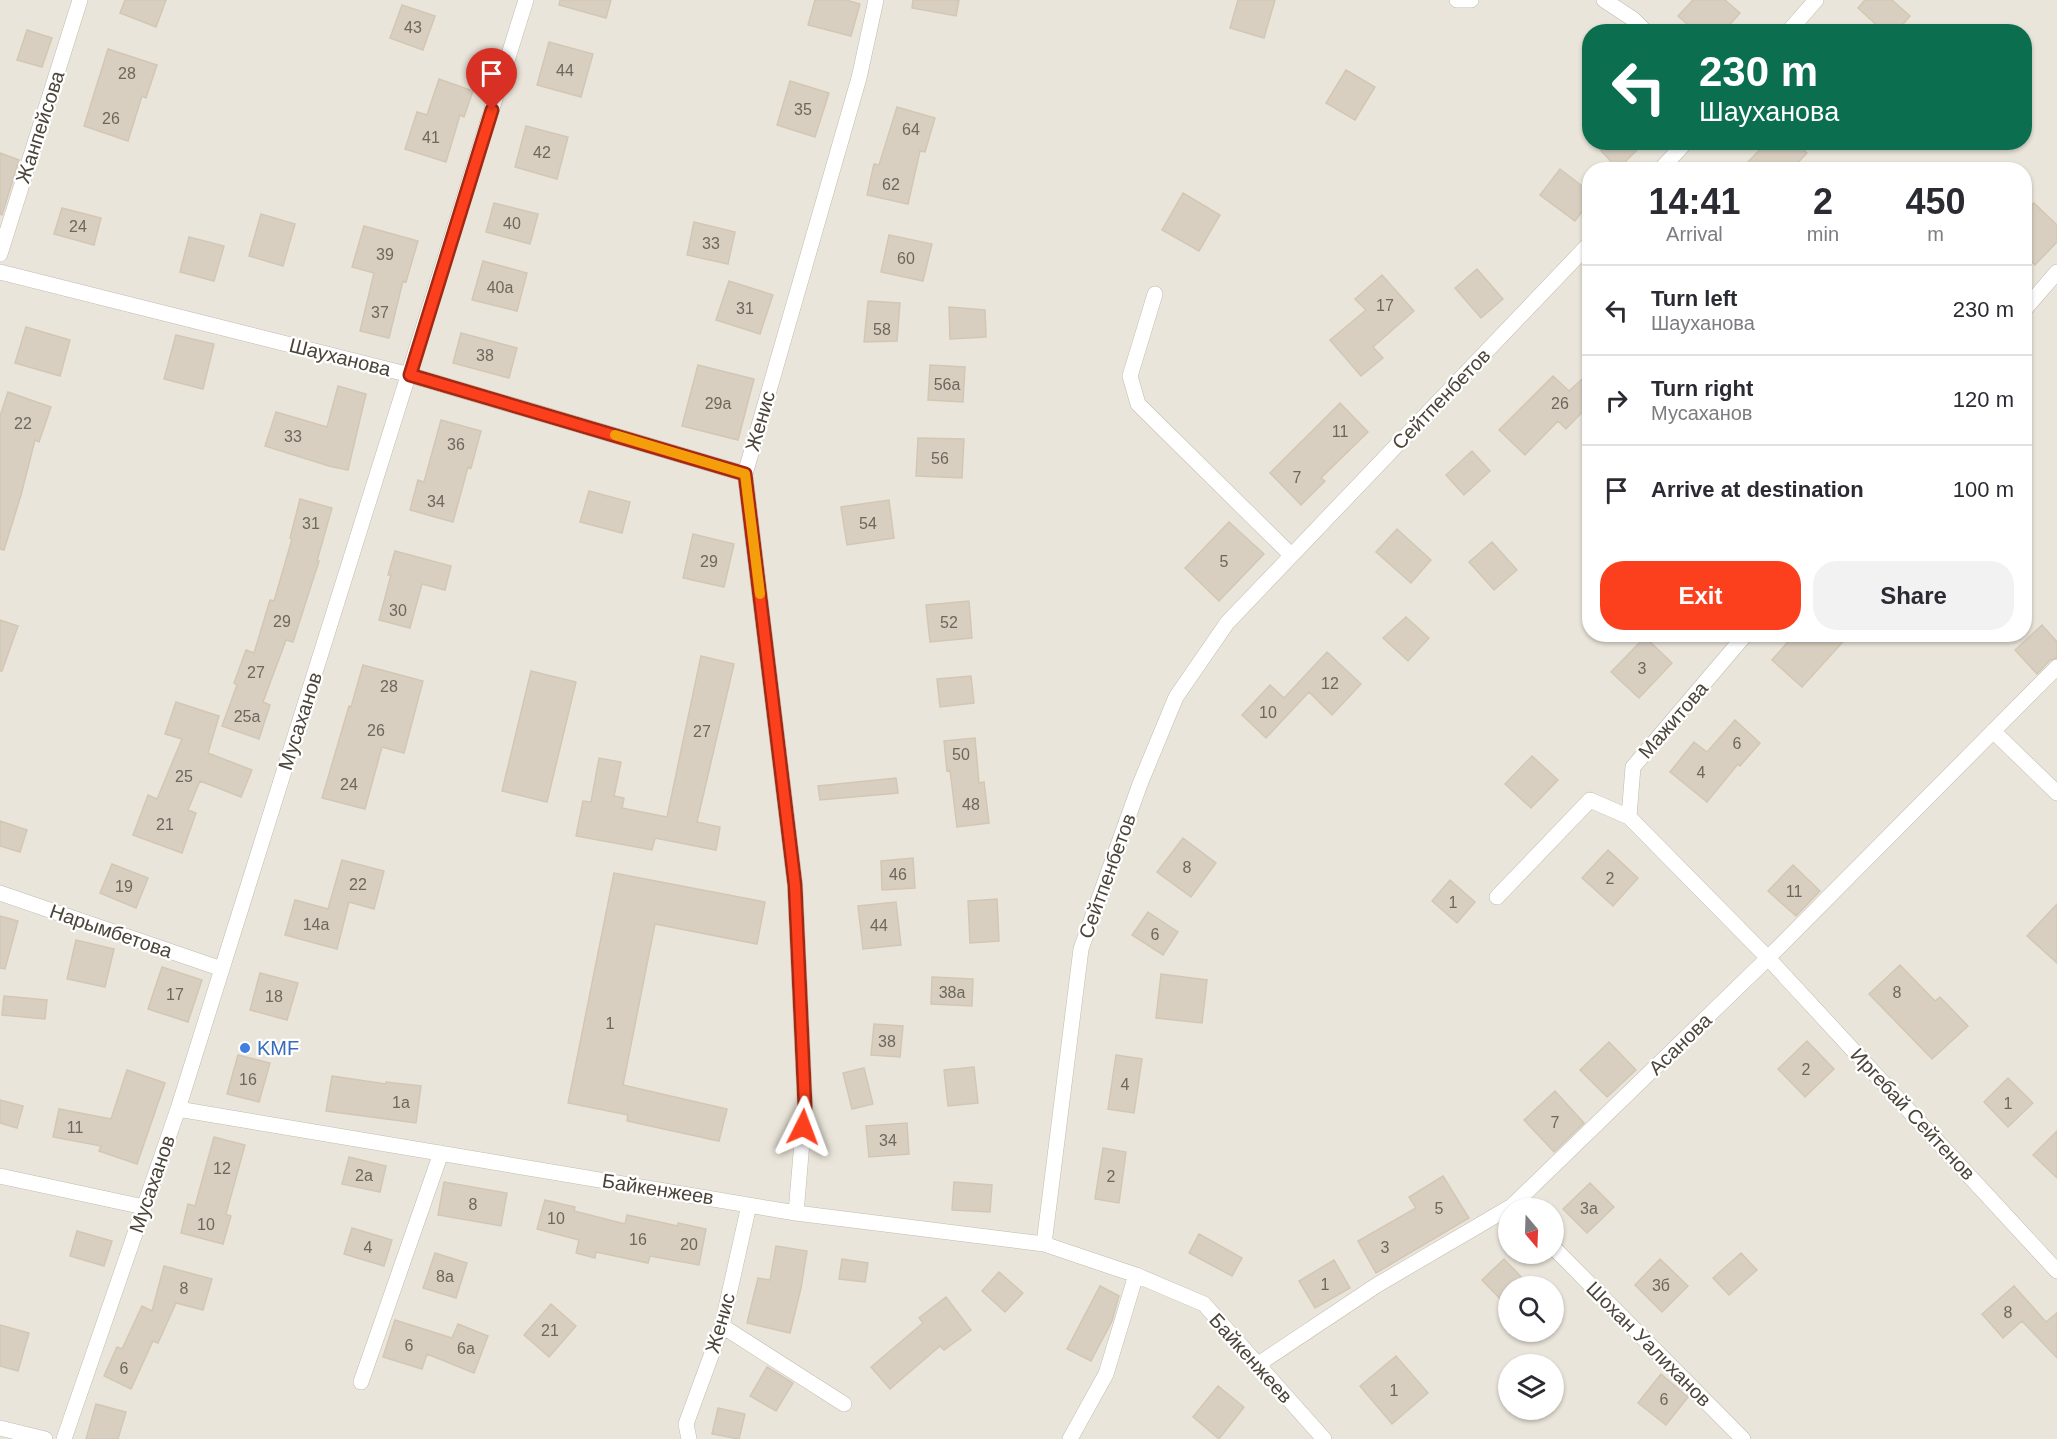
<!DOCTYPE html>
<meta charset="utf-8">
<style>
body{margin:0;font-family:Helvetica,sans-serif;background:#f2f2f3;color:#2b2b33;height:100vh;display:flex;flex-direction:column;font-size:22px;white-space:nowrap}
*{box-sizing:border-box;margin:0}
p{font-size:20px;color:#7c7c81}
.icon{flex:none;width:33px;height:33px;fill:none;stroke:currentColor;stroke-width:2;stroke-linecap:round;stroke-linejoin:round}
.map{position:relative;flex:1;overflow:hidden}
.sheet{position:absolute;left:1582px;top:162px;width:450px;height:480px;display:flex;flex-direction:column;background:#fff;border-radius:24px;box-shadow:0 2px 4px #0004}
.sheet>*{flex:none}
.hud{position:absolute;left:1582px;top:24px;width:450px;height:126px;border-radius:24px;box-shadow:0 2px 4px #0004;background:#0b6e4f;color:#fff;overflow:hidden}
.needle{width:39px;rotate:161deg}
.tools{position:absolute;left:1498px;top:1198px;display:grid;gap:12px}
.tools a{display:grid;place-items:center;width:66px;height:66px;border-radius:50%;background:#fff;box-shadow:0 2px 4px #0004;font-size:30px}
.pin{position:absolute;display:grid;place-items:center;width:51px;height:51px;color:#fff;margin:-62px -26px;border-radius:50% 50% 50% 0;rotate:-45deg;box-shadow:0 0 6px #0007}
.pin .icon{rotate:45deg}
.me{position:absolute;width:66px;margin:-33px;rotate:3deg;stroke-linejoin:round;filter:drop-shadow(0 0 4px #0008)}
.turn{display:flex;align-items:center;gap:21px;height:126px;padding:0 18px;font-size:27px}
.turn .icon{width:78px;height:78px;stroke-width:2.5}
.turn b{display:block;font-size:42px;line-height:51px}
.eta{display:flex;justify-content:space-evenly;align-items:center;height:102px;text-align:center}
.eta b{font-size:36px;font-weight:700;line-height:42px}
.primary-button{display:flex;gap:12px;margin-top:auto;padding:12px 18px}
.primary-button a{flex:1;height:69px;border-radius:24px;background:#fc3f1d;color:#fff;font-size:24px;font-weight:700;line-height:69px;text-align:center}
.primary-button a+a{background:#f2f2f3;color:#2b2b33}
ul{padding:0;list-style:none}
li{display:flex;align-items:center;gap:18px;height:90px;padding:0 18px;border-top:2px solid #e1e1e2}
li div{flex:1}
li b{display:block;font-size:22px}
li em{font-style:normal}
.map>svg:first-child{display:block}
.residential{fill:#eae5da;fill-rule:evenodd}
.building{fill:#d8cfc1;stroke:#d3c7b4;stroke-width:1.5}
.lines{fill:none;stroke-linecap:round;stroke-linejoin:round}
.street-casing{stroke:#c2bbae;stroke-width:16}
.street{stroke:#fff;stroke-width:15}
.route-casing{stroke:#a42913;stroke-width:15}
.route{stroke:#fc3f1d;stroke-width:10}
.slow{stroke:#f59e0b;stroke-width:10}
.shop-dot{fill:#3f7fe0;stroke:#fff;stroke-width:2}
.labels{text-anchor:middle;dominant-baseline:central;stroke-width:4.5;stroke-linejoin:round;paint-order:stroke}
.number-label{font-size:16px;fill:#6e675b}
.street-label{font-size:20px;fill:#4b4439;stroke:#fff}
.shop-label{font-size:20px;fill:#366cbe;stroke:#fff;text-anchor:start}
</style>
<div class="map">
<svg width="2057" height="1439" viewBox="0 0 2057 1439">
<rect width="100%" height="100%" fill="#f6f3ec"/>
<path class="residential" d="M0,0H2057V1439H0ZM1590,32H2025V142H1590ZM1590,170H2025V634H1590ZM1509,1209H1554V1254H1509ZM1509,1287H1554V1332H1509ZM1509,1365H1554V1410H1509Z"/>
<path class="building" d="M125,0H166L156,27L120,13Z
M560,0H611L606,18L559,5Z
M815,0H846L860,4L851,36L808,25Z
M913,0H959L956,16L912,8Z
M1238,0H1275L1264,38L1230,28Z
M1693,0H1725L1740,13L1723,32H1696L1678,16Z
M1865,0H1892L1910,16L1896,32H1884L1858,8Z
M402,5L435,16L423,50L390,38Z
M27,30L52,38L42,67L17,60Z
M549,42L593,54L581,97L537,85Z
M108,49L157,65L146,98L142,96L128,141L84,126Z
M1346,70L1375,87L1355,120L1326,103Z
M439,79L473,91L464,117L460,115L446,162L405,149L417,112L427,115Z
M790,81L829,93L815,137L777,125Z
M897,107L935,118L925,152L920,151L908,204L867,195L874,164L879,165Z
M526,126L568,137L557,179L515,167Z
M1593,142H1645L1618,169Z
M1767,142H1795L1807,153L1791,170H1756L1748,162Z
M0,153L19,160L2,215L0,214Z
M1560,169L1590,192V201L1575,221L1540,195Z
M1183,193L1220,215L1199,251L1162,230Z
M494,203L538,214L530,244L486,232Z
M2034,203L2057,225V242L2035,265L2025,255V211Z
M62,208L101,218L94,245L54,234Z
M261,214L295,224L283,266L249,256Z
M694,222L735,232L728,264L687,255Z
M364,226L418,241L406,282L403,281L389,338L360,331L374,273L352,267Z
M889,235L932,244L923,281L881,272Z
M189,237L224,246L214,281L180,272Z
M483,261L527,273L517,311L472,300Z
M1477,269L1503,299L1481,318L1455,288Z
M1382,275L1414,311L1373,347L1383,358L1361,376L1330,340L1366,310L1355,299Z
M729,281L773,295L760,334L716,320Z
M868,301L900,303L897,341L864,342Z
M949,307L985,310L986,337L950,339Z
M26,327L70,340L60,376L15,363Z
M461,333L517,348L509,378L453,363Z
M176,335L214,344L203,389L164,379Z
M698,365L754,379L738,440L682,426Z
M930,365L965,367L963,402L928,400Z
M1590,372V404L1566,429L1558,421L1525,455L1499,430L1553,376L1569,391Z
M338,386L366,394L348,470L329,466L265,446L276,412L327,427Z
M8,392L51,407L39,442L35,440L21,495L4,550L0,549V416Z
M1340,403L1368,432L1321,478L1325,481L1301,505L1270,473Z
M441,420L481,431L471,468L468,467L453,522L410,510L418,480L424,482Z
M918,438L964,439L962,478L916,476Z
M1472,451L1490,471L1464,495L1446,475Z
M589,491L630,502L622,533L580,522Z
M300,499L332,508L317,561H319L293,642L286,640L263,702L270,705L259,739L222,726L237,685L234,683L246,650L254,653L270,600L274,601L292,539L290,538Z
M889,500L894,538L847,545L841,507Z
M1229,522L1264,554L1219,601L1185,568Z
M1397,529L1431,560L1411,583L1376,552Z
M693,534L734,544L724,587L683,578Z
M1492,542L1517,570L1494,590L1469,562Z
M395,551L451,566L445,590L422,584L410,628L379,620L391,575H388Z
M969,601L972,638L930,642L926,605Z
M1406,617L1429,638L1408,661L1383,638Z
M0,620L18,626L2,671H0Z
M2042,625L2057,642V658L2050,660L2037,674L2015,650Z
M1795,634H1850L1802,687L1772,660Z
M1645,637L1672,663L1639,698L1611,672Z
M1327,652L1361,684L1332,715L1309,692L1266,738L1242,715L1270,685L1284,698Z
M701,656L734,664L697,822L720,827L716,850L655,838L652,850L576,836L583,801L591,802L599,758L621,762L614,796L624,798L622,808L667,817Z
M363,665L423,681L404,753L382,747L365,809L322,798L349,706L351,707Z
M531,671L576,682L547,802L502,791Z
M971,676L974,703L940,707L937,679Z
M176,702L219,716L208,753L252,770L241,797L200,781L188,810L196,813L182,853L133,835L148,795L157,799L182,739L165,734Z
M1735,720L1760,743L1740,766L1738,764L1707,802L1670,772L1694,742L1707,752Z
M975,738L979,783L984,782L989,823L957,827L950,770L947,771L944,741Z
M1532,756L1558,780L1531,808L1505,784Z
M896,778L898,793L820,800L818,786Z
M0,821L27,830L20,852L0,846Z
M1183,838L1216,863L1191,897L1157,872Z
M1608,850L1638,878L1613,906L1582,878Z
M913,858L915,888L882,890L881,861Z
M342,860L384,871L374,909L349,902L337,949L285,935L295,900L328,909Z
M112,864L148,878L136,908L100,893Z
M1793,865L1820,891L1796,916L1768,891Z
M614,873L765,902L757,944L655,924L623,1085L727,1109L719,1141L627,1121L628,1115L568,1103Z
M1450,880L1475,902L1457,923L1432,901Z
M997,899L999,941L970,943L968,901Z
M896,902L901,945L863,949L858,906Z
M2057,904V963L2027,936Z
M1148,912L1178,932L1163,955L1132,935Z
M0,916L18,921L5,969L0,968Z
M76,940L114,949L105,987L67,979Z
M1900,965L1935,1001L1940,997L1968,1026L1932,1059L1869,994Z
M162,967L202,980L188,1022L148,1009Z
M260,973L298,983L287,1020L250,1010Z
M1161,974L1207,980L1202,1023L1156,1018Z
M932,977L973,979L972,1006L931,1004Z
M4,996L47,1000L45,1019L2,1015Z
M874,1024L903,1026L900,1057L871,1055Z
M1807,1041L1834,1069L1805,1097L1778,1069Z
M1609,1042L1636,1070L1607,1097L1580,1070Z
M238,1055L270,1063L259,1102L227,1094Z
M1116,1055L1142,1059L1134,1113L1108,1109Z
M974,1067L978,1103L948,1106L944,1070Z
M864,1068L873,1104L852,1109L843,1073Z
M127,1070L165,1083L137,1164L99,1151L101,1146L53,1137L59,1109L111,1119Z
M332,1076L386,1084V1082L421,1086L416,1123L326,1111Z
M2008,1078L2033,1103L2008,1127L1984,1102Z
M1555,1091L1584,1123L1554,1152L1524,1120Z
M0,1100L23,1106L17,1128L0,1123Z
M907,1123L909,1154L869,1157L866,1126Z
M2057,1131V1178L2033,1155Z
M214,1137L245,1145L226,1214L231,1216L223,1244L181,1233L188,1204L195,1206Z
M1103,1148L1126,1152L1119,1203L1095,1199Z
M349,1157L386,1166L380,1192L342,1184Z
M1443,1176L1469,1218L1376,1273L1358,1241L1416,1208L1409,1197Z
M444,1182L507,1193L501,1226L438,1215Z
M954,1182L992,1185L990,1212L952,1210Z
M1590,1183L1614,1207L1587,1233L1563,1209Z
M545,1200L575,1207L574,1211L625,1224L627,1215L678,1226V1223L706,1229L699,1265L650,1256L648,1263L596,1252L595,1258L576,1253L579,1240L537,1229Z
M352,1228L392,1240L384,1266L344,1254Z
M77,1231L112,1241L104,1266L70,1256Z
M1199,1234L1242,1258L1232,1276L1189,1253Z
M776,1246L807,1251L801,1288L790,1333L747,1323L758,1278L770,1280Z
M435,1253L467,1263L456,1298L423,1288Z
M1741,1253L1757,1270L1729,1295L1713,1278Z
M842,1259L868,1263L865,1282L839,1279Z
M1504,1259L1531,1287H1509V1308L1482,1280Z
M1660,1259L1688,1286L1662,1312L1635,1285Z
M1334,1260L1350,1288L1315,1308L1299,1281Z
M164,1266L212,1279L203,1310L176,1303L158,1343L153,1341L131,1389L104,1376L117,1347L122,1349L142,1306L152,1311Z
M999,1272L1023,1293L1005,1312L982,1291Z
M1100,1286L1119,1296L1112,1321L1091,1361L1067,1349Z
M2014,1286L2046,1322L2057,1313V1358L2022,1321L2003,1338L1982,1314Z
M946,1297L971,1330L944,1350L940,1346L890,1389L871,1367L923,1323L919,1318Z
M551,1304L576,1326L549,1357L524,1335Z
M395,1320L452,1338L458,1324L488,1336L474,1373L427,1354L422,1369L383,1357Z
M0,1325L29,1333L18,1371L0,1366Z
M1396,1356L1428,1393L1392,1424L1360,1386Z
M767,1367L793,1383L776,1411L750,1396Z
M1661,1374L1688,1397L1666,1425L1638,1403Z
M1218,1386L1244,1407L1219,1439L1193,1417Z
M96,1404L126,1412L118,1439H86Z
M718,1408L745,1414L739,1439L712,1434Z"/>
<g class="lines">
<defs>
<path id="street" d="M1457,0H1471
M1604,0L1633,19L1646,32
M1788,32L1816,0
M1660,170L1686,142
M0,254L80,0
M0,272L410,375L745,474
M1155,294L1130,376L1138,404L1291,555
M2025,309L2057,272
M1746,634L1633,767L1629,817L1768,958L2057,1271
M1993,731L2057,793
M0,893L222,969
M1497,897L1590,800L1629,817
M178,1109L796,1213L1044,1244L1136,1275L1204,1304L1324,1439
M0,1176L144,1207
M796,1213L805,1106L795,885L745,474L859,78L876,0
M1044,1244L1081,949L1140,784L1176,697L1227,623L1590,243
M1554,1248L1743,1439
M722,1326L844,1404
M1257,1365L1377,1285L1512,1206L1768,958L2057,667
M361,1382L441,1153
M0,1428L45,1439
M64,1439L178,1109L526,0
M689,1439L686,1424L722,1326L749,1205
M1070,1439L1106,1374L1136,1275"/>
</defs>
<use href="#street" class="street-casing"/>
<use href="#street" class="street"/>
</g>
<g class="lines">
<defs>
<path id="route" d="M492,110L410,375L745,474L795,885L805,1106L803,1127"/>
</defs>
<use href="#route" class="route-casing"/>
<use href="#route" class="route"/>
<path class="slow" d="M615,435L745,474L760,594"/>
</g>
<circle class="shop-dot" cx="245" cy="1048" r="6"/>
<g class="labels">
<g class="number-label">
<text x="413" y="27">43</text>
<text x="565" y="70">44</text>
<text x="127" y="73">28</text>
<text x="803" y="109">35</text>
<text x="111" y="118">26</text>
<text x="911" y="129">64</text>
<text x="431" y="137">41</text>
<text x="542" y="152">42</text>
<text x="891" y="184">62</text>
<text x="512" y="223">40</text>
<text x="78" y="226">24</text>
<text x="711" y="243">33</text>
<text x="385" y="254">39</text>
<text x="906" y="258">60</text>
<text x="500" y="287">40а</text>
<text x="1385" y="305">17</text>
<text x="745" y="308">31</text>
<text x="380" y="312">37</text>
<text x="882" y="329">58</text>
<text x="485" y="355">38</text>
<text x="947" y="384">56а</text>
<text x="718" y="403">29а</text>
<text x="1560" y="403">26</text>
<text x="23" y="423">22</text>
<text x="1340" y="431">11</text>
<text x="293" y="436">33</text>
<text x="456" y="444">36</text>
<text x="940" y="458">56</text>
<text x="1297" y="477">7</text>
<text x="436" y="501">34</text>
<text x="311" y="523">31</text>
<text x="868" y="523">54</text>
<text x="709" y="561">29</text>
<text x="1224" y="561">5</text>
<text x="398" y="610">30</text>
<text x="282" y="621">29</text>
<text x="949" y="622">52</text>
<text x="1642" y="668">3</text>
<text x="256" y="672">27</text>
<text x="1330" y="683">12</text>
<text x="389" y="686">28</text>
<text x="1268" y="712">10</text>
<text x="247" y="716">25а</text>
<text x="376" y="730">26</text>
<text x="702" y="731">27</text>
<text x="1737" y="743">6</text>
<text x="961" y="754">50</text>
<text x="1701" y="772">4</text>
<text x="184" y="776">25</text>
<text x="349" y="784">24</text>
<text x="971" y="804">48</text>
<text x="165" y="824">21</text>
<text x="1187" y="867">8</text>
<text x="898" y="874">46</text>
<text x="1610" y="878">2</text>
<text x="358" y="884">22</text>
<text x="124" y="886">19</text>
<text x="1794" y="891">11</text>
<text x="1453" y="902">1</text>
<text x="316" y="924">14а</text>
<text x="879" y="925">44</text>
<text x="1155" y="934">6</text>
<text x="952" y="992">38а</text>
<text x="1897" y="992">8</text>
<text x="175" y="994">17</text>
<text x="274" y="996">18</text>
<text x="610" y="1023">1</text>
<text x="887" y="1041">38</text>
<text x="1806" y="1069">2</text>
<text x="248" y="1079">16</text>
<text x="1125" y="1084">4</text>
<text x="401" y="1102">1а</text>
<text x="2008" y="1103">1</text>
<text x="1555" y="1122">7</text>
<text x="75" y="1127">11</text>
<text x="888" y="1140">34</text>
<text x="222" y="1168">12</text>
<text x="364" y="1175">2а</text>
<text x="1111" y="1176">2</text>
<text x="473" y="1204">8</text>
<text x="1439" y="1208">5</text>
<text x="1589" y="1208">3а</text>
<text x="556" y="1218">10</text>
<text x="206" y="1224">10</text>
<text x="638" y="1239">16</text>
<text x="689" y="1244">20</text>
<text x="368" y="1247">4</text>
<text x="1385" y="1247">3</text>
<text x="445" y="1276">8а</text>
<text x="1325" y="1284">1</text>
<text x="1661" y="1285">3б</text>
<text x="184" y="1288">8</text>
<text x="2008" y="1312">8</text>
<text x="550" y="1330">21</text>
<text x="409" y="1345">6</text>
<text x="466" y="1348">6а</text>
<text x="124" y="1368">6</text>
<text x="1394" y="1390">1</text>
<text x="1664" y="1399">6</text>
</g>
<g class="street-label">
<text transform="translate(40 127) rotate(-72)">Жанпейсова</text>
<text transform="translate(340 357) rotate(14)">Шауханова</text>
<text transform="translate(1441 399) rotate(-46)">Сейтпенбетов</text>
<text transform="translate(760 421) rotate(-74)">Женис</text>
<text transform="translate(1673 720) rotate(-49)">Мажитова</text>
<text transform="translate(300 721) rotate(-72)">Мусаханов</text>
<text transform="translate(1107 876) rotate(-70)">Сейтпенбетов</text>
<text transform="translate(111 931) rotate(19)">Нарымбетова</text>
<text transform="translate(1680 1044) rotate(-44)">Асанова</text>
<text transform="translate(1913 1114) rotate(47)">Иргебай Сейтенов</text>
<text transform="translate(152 1184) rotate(-71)">Мусаханов</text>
<text transform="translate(658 1189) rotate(9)">Байкенжеев</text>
<text transform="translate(720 1323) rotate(-74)">Женис</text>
<text transform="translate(1649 1344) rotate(45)">Шохан Уалиханов</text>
<text transform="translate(1251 1358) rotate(48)">Байкенжеев</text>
</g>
<g class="shop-label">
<text x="257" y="1048">KMF</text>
</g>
</g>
</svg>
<div class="tools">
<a><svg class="needle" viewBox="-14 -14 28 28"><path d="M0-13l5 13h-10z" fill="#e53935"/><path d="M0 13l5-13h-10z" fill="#7c7c81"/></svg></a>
<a><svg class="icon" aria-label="search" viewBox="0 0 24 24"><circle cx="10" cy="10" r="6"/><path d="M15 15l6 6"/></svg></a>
<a><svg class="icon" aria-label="layers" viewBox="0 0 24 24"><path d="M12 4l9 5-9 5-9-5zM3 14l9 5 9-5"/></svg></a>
</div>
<div class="pin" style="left:492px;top:110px;background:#d93025"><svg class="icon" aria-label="arrive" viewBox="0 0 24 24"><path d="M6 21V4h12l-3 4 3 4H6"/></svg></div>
<svg class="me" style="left:803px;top:1127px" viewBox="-20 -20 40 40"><path d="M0-17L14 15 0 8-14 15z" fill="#fc3f1d" stroke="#fff" stroke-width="4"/></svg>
<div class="hud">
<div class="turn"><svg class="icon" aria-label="left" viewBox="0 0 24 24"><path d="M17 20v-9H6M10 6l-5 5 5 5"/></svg><div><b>230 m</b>Шауханова</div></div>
</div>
<section class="sheet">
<div class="eta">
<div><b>14:41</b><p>Arrival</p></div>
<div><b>2</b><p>min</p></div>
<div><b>450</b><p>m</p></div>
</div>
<ul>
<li><svg class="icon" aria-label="left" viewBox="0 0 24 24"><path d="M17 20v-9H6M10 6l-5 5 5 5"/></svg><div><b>Turn left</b><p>Шауханова</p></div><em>230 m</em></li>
<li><svg class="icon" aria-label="right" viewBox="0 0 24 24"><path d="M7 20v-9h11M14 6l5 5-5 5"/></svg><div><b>Turn right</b><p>Мусаханов</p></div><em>120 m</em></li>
<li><svg class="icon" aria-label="arrive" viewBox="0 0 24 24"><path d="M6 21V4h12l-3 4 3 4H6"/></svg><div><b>Arrive at destination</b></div><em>100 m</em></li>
</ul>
<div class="primary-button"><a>Exit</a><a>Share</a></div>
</section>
</div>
